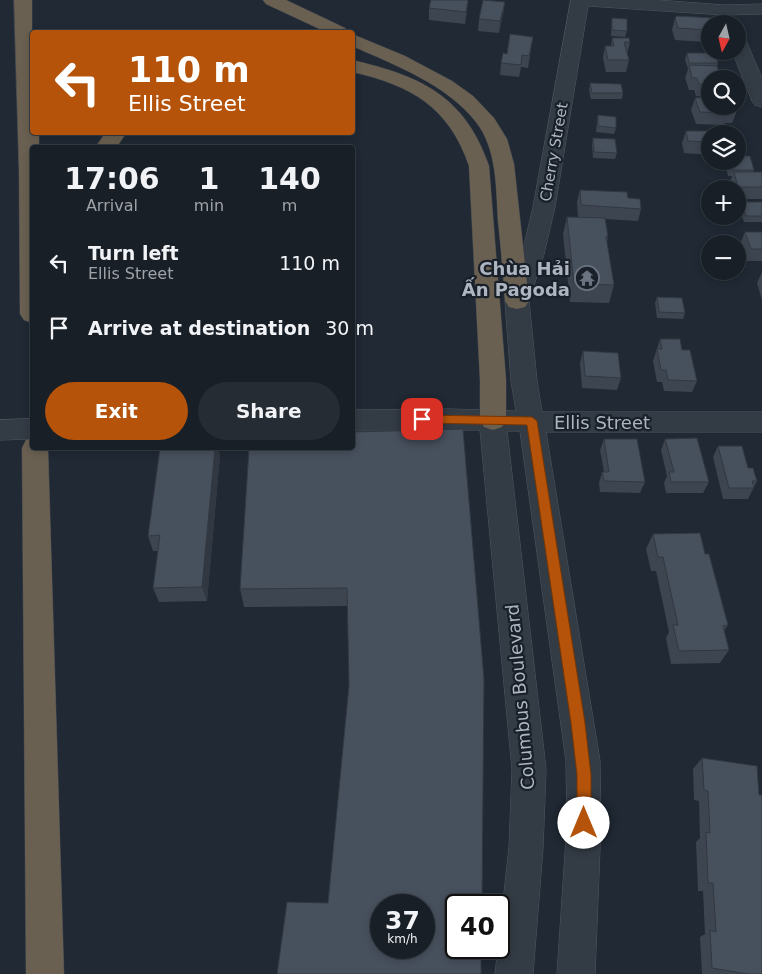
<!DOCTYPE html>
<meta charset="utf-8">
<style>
body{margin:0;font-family:"DejaVu Sans",sans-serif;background:#252c33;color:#f1f3f6;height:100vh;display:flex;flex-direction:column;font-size:19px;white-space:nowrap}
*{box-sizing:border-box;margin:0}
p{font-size:16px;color:#9fa2a7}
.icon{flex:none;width:28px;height:28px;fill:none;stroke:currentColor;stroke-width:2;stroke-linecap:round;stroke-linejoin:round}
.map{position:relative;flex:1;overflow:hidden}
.side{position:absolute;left:30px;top:145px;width:325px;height:305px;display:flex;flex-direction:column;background:#181f27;border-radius:5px;box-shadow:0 2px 8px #0003,0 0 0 1px #363d44}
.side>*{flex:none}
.banner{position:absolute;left:30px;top:30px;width:325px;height:105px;border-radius:5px;box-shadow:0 2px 8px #0003,0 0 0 1px #363d44;background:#b45309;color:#fff;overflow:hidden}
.needle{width:32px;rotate:188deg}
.fabs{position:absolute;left:701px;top:15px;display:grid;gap:10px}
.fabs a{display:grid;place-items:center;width:45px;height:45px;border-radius:50%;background:#181f27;box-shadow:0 2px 8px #0003,0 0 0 1px #363d44;font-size:25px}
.speed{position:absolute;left:370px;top:894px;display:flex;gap:10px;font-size:25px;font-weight:700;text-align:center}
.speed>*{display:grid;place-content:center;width:65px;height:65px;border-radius:50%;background:#181f27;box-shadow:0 2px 8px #0003,0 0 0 1px #363d44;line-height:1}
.speed small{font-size:12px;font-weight:400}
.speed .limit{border:2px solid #111;border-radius:8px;background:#fff;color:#111}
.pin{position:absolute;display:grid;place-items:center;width:42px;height:42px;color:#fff;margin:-21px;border-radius:10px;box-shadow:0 2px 8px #0006}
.me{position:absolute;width:55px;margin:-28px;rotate:0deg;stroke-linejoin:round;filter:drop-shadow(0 0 4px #0008)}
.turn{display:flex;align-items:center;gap:18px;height:105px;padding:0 15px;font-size:22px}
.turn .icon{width:65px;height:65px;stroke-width:2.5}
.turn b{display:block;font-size:35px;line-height:42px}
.eta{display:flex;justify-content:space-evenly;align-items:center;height:85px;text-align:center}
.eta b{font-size:30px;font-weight:700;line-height:35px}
.primary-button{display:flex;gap:10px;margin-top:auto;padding:10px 15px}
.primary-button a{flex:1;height:58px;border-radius:30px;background:#b45309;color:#fff;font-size:20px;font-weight:700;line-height:58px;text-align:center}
.primary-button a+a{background:#252c33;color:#f1f3f6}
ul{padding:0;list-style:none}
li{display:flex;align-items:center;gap:15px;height:65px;padding:0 15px}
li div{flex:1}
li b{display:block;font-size:19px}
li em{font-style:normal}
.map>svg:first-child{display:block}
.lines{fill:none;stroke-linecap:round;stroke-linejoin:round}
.minor-casing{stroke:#515862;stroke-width:1}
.highway-casing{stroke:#3e454f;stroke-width:1}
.minor{fill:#333b44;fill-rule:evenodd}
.highway{fill:#6a6051;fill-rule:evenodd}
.wall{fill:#3d4550}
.shaded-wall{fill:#323841}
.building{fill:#47505d;stroke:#323841;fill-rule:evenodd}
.route{fill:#b45309;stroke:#753606}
.labels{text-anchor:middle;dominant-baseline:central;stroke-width:4.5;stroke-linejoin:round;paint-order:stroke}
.far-street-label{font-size:15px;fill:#adb5c1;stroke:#192029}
.poi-label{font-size:18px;font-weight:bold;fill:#adb5c1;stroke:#192029;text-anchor:end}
.street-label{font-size:18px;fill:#adb5c1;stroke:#192029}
</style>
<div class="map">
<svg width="762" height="974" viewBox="0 0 762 974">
<rect width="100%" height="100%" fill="#202934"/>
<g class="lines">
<defs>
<path id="minor" d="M571,0H657L724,5L762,4V14L724,15L588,6L555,207L544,254L529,301L537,381L542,412H762V432H546L600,761L601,823L595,974H557L567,823L566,761L520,431H507L546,769L543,848L533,974H495L509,848L512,769L480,430H352V410L450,409L516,411L511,381L505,301L522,254L533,207Z
M738,37L745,39L747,43L762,78V107L755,105L752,101L732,51H738Z
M32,419V439L0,440V420Z"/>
<path id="highway" d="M14,0H32V132H39V148H32V323L24,320L20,314L19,171Z
M263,0H286L345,28L348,32H326L266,4Z
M352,34L405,56L452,81L473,96L494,118L507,139L514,164L529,301L525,307L517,309L509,307L505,301C503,274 501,248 498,221C496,187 497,149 476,122C446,84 395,65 352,46Z
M352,60C421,76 465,96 489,166L506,380V420L502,427L493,430L484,427L480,420V380L469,166C449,107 411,85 352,72Z
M106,132H127L116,148H95Z
M32,438V448H48L64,974H26L22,448L26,440Z"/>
</defs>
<use href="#minor" class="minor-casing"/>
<use href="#highway" class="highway-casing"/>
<use href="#minor" class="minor"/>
<use href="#highway" class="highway"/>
</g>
<path class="wall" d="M468,0L467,12L465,24L429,20V8Z
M505,2L503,14L499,33L478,31L479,19Z
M612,18L627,31L625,37L611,36Z
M675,18L710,24V40H705V42L675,40L672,30Z
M533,37L528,68L521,67L519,77L500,75L501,63L507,54Z
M612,38L630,42L627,54L629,60L626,72H606L603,58L605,46H611Z
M687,53L718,63L717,66L721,78L710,79V97L696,96L694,90H689L685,78L688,69L685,59Z
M590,83L623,93L622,99H591L589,90Z
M695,98L737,111L732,123H725L724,125L696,124L691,110Z
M598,115L616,128L614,134L596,132L597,121Z
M686,131L710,134V155L684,153L682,143Z
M593,138L617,153L615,159L593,158L592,145Z
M724,161H738L754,170L753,172L762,173V199H738V189H731L729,184L732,176H728Z
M580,190L628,198L641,209L638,221L605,219L608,237L607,242L614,285L609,303L570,302L563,234L567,217H578L577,202Z
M742,202H762V222H744L739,208Z
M745,232H762V261H746L740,244Z
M762,272V300L757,283Z
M657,297L685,313L683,319L657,318L655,303Z
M660,339L682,350L697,381L692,392L664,391L662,382H657L653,361Z
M583,351L621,378L617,390L582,388L580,363Z
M604,439L645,482L640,493L600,492L599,483L602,472H604L600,450Z
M665,439L709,482L703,493H666L664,483L667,476L661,450Z
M718,446L748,468L757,481L748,499H723L713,457Z
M215,448H218L220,455L207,601L159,602L153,588L158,551H153L148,536Z
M352,448L481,974L328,903L349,685L348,606L244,607L240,589Z
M653,534L705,554L728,625L724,631L729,650L720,663L671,664L666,638L669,632L656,571H651L646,549Z
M702,758L762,974H702L700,937L705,934L703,891H698L696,842L700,838L699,801L694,800L693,769Z"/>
<path class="shaded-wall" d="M468,0L467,12L465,24L466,12Z
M505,2L503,14L499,33L500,21Z
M215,448H218L220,455L207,601L202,587Z"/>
<path class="building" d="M431,0H468L466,12L429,8Z
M483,0L505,2L500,21L479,19Z
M677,16L714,18L716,24H710V28H709L708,30L678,28L675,18Z
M612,18L627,19V31L612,30Z
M510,34L533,37L529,56L522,55L521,65L501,63L503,53L507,54Z
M612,38H629L630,42H624L629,60H608L605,46H614Z
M687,53H715L718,63H689Z
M689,65L717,66L721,78L710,79V84H699L697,78H692Z
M590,83L621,84L623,93H592Z
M710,97V106H735L737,111H728V113L700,112L695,98Z
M598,115L616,117V128L598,126Z
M686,131H731L732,134H710V142L688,141Z
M593,138L615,139L617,153L594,152Z
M738,156H750L754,170H730L727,161H738Z
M734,172H762V187H738Z
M580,190L627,192L628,198L640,199L641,209L581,205Z
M742,202H762V216H746Z
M567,217L605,218L608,237L606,236L614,285L574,284Z
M745,232H762V249H751Z
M657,297L682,298L685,313L659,312Z
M660,339H680L682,350H690L697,381L668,380L666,370H661L657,349H662Z
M583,351L618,353L621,378L585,376Z
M463,429L484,679L482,905H456V948H481V974H277L287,902L328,903L349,685L347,588L240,589L249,448H352V432ZM381,905H424V948H381Z
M697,438L709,482H671L669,472H674L665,439Z
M604,439H637L645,482L604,481L602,472H609Z
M718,446H742L748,468H753L757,481H752L754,488H729Z
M160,448H215L202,587L153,588L160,535L148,536Z
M700,533L705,554H709L728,625L723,626L729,650L679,651L673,625H678L663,557H658L653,534Z
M702,758L757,766L759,795H762V974H747L712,968L710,930L716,932L713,883H708L706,832L710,833L708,791L704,790Z"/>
<path class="route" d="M422,415L532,417L537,421L585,723L591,775V823L589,828L584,830L579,828L577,823V775L571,723L527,425L422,423L417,419Z"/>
<defs>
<symbol id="temple-ring" viewBox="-11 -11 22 22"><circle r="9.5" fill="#192029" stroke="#6b7280" stroke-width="1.5"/><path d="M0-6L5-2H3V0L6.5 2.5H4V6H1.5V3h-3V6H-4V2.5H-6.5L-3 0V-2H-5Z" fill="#6b7280"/></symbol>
</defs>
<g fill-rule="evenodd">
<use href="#temple-ring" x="573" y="264" width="28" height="28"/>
</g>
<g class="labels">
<g class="far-street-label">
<text transform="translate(554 152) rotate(-80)">Cherry Street</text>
</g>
<g class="poi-label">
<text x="570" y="268">Chùa Hải<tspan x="570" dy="21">Ấn Pagoda</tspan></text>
</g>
<g class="street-label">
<text x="602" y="422">Ellis Street</text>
<text transform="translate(520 697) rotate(-95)">Columbus Boulevard</text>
</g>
</g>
</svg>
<div class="fabs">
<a><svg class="needle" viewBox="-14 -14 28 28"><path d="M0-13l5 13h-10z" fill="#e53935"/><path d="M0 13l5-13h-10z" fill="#9fa2a7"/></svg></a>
<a><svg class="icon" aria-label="search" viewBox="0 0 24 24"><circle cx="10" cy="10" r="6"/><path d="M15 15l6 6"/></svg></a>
<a><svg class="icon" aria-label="layers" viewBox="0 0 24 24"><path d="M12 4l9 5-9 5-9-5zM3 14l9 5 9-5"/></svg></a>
<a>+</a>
<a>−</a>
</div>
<div class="speed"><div>37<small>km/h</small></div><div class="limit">40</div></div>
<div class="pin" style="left:422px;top:419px;background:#d93025"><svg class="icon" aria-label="arrive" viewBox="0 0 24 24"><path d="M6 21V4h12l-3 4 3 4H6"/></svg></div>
<svg class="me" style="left:584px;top:823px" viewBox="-20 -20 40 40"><circle r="19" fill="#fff"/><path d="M0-13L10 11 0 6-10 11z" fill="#b45309"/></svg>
<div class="banner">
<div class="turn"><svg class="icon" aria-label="left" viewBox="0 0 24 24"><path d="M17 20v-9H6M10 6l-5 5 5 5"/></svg><div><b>110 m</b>Ellis Street</div></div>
</div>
<section class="side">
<div class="eta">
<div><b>17:06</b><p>Arrival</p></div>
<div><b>1</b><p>min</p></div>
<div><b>140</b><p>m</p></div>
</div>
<ul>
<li><svg class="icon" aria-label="left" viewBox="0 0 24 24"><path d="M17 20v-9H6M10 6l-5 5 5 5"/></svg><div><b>Turn left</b><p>Ellis Street</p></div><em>110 m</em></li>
<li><svg class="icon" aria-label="arrive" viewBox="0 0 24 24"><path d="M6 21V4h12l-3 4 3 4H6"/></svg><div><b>Arrive at destination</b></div><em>30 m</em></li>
</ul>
<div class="primary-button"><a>Exit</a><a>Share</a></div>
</section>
</div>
